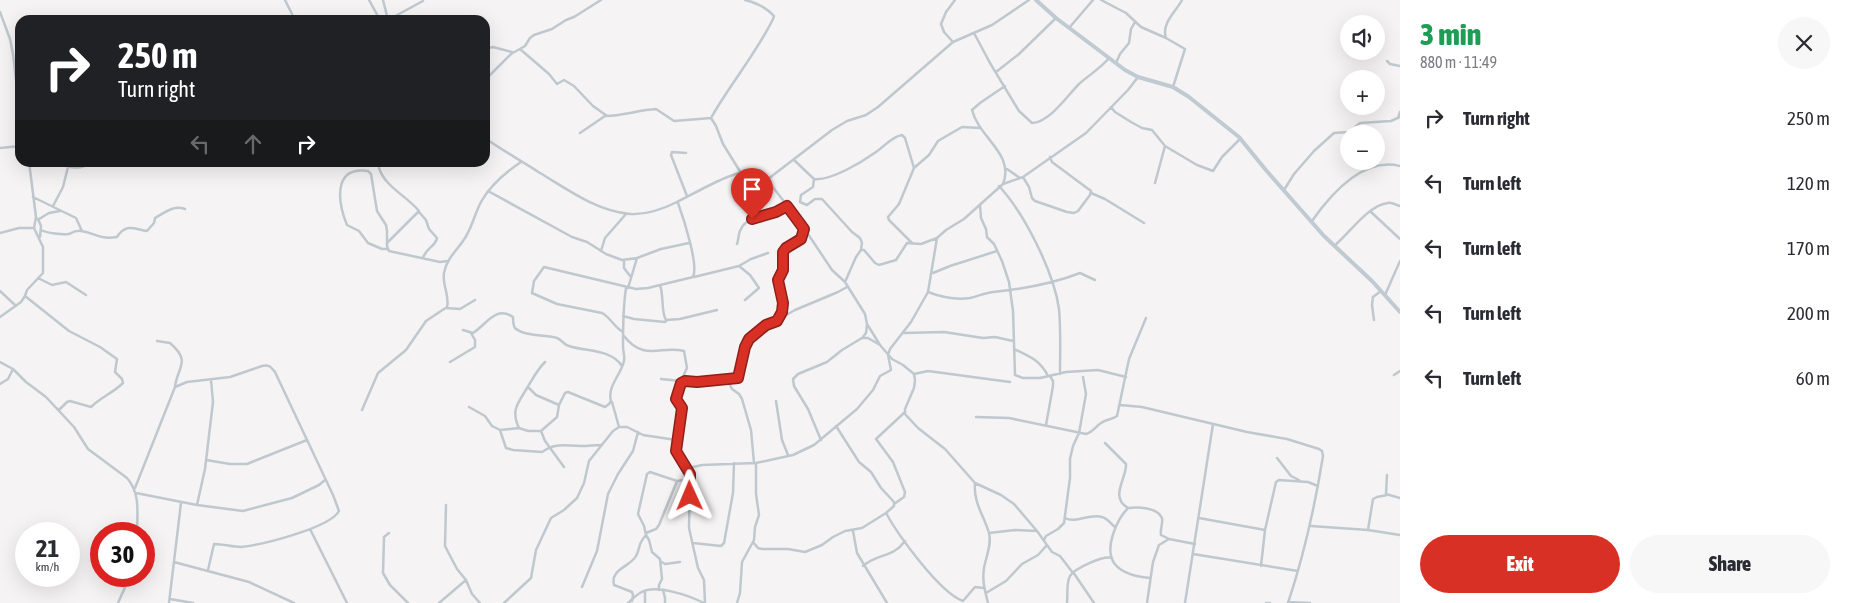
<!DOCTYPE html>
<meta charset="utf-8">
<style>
body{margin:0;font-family:"Asap Condensed",sans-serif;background:#f7f7f7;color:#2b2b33;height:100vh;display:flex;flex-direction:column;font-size:19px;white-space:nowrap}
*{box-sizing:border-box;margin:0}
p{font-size:16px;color:#7c7c81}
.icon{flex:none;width:28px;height:28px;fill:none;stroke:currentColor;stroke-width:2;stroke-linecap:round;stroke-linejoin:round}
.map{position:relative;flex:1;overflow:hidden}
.drawer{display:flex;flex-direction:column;background:#fff;width:450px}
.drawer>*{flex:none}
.guide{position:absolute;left:15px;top:15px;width:475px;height:152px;border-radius:15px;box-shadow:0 5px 20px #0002;background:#202124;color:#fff;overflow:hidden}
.buttons{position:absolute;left:1340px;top:15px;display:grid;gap:10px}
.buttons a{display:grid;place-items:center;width:45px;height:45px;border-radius:50%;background:#fff;box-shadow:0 5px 20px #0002;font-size:25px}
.speed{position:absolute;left:15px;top:522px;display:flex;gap:10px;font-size:25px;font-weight:700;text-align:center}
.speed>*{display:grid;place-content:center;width:65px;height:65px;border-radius:50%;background:#fff;box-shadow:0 5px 20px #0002;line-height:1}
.speed small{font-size:12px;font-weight:400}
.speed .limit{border:8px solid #d22;background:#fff;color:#111}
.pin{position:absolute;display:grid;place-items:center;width:42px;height:42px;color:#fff;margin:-51px -21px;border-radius:50% 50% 50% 0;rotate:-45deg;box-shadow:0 0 5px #0007}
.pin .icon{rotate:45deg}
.me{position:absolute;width:55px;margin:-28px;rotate:359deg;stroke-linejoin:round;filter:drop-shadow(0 0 4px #0008)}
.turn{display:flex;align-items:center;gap:18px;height:105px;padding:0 20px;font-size:22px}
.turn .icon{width:65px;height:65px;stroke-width:2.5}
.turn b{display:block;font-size:35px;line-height:42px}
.lanes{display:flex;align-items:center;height:48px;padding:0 20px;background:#0003;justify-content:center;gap:25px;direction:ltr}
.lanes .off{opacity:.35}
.round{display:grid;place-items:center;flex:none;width:52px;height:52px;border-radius:26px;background:#f7f7f7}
.headline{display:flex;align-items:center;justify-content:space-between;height:85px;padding:0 20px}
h1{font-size:30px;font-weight:800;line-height:38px;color:#1e9e55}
.primary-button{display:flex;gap:10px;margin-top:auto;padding:10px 20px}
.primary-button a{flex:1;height:58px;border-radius:30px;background:#d93025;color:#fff;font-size:20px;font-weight:800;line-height:58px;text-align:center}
.primary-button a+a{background:#f7f7f7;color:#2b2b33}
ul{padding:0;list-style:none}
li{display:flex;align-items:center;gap:15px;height:65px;padding:0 20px}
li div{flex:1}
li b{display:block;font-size:19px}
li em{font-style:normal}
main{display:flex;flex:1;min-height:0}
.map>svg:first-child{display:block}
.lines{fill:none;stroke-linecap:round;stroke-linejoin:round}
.street{stroke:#bfc8ce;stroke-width:2.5}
.secondary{stroke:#c0cad2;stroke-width:4}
.route-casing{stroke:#8d1f18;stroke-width:12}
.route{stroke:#d93025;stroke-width:9}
</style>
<main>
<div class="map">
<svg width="1400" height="603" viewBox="0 0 1400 603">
<rect width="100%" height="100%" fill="#f5f3f3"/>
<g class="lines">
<path class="street" d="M285,0L295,20
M369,0L380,20
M383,0L388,20
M1101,0L1126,13L1141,27L1166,38L1185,49L1173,87
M0,12L10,39L13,54L20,114
M316,20L335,17L341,20
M388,20L423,1
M440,20L452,17L456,18
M1069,28L1093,0
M974,33L990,63L1019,111L1032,123C1049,123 1068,95 1079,84C1089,75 1101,68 1109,58
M1166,38C1161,23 1176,12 1182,0
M953,42L944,32L941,24L946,12L955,0
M485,49L493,47L512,52
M520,49L549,74L557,84L564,80L574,86L593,106L607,116
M1387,61L1390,64L1400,66
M1116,63L1120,54L1129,43L1131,29L1135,22
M996,72L1019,54L1056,18
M485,80L511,54L525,46L530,38L534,35L552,29L566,20L574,17L601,0
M1111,107L1115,112L1131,122L1142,128L1152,130L1165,146L1155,183
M711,118C730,84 756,54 773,19L774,16C767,8 755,2 745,0
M1398,118L1400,112
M1356,127L1357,134
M580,133L605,116C622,116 639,110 656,109L674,121L711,118L716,126L723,144L741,173
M485,138C503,151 522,161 540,173C567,189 596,211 630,214C645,215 663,209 677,202C694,194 744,163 761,172L800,222L832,270L845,282L865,314L867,324L880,345L892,359L903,365L914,374L915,380L914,388L905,409V414L918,428L945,449L975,483L1001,495L1014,504L1037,531L1052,552L1060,556L1073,573
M1165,146L1197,165L1213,171L1222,157L1240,139
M0,148L20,146
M686,153L672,152L671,155L687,196
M794,160L814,179C831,181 862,162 876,152C885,146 891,137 902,135L905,138L914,168
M1368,161L1371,168
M47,162C64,163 76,174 92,162
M379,168C385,187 407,196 419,211L388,242
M1007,169L1020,178
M1023,177L1029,187L1032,198L1035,201L1067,212L1074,213L1078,211L1090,195L1091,191L1052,162L1050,157
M768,179L832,130L847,121L866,115L878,107L953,42L992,25L1029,0
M814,179L813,187L801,195L800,202L807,205L815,199H822L852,232L860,238L862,243L861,249
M1003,184C1015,154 979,138 972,110L980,103L1005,86
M999,186C1024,213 1054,272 1059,309C1061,330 1060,352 1060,374
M1284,190L1294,174L1314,151L1334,133L1349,132L1360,123L1391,121L1400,117
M488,191L572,237L587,242L606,254L622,260L637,258L661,249L689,243
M1091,193L1105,199L1144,223
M33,197L76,218L82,231
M980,205L981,218L986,229L987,237L994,244L1002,261L1009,282L1013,311L1015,375L1023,378H1040L1066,372L1098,370L1126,377
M53,206L63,187L68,167
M419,212L426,220L429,229L437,238C436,246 426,248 423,258
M1371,212L1400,239
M38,219L41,226L40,237
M39,219L49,213L60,211
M1312,221C1331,194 1363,157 1400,166
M41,230C47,233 62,235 69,234C73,232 76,230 81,231C96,233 99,240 117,237C126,223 134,229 147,231L154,223L155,218C166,212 173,205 185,209
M0,233L19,228H34
M912,243L889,220L888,217L899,204L914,168L929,155L938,141L962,127L980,128
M737,244C739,239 738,233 741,229C747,215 774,214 787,205
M1334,246C1349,234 1368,205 1388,203C1392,202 1396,205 1400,206
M388,249H382L368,243L359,231L347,225C338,203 332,166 368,171L371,174L377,211L386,225L387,231V246L389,251L440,262L448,261
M601,251L605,238L626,214
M624,260V268L630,276
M739,266L751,259L768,253
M933,273L950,266L997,251
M694,277L739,266L750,275L759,288L745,300
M38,278L52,285L66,282L86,295
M845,282L856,257L861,250H864L875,263L879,265L896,260L907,243L921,244L937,238
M660,285C664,296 661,313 666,320L680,319L717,310
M628,288L637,258
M0,291L16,306
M928,292C941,297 956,300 970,298C978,296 985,293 993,292C1023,289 1052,284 1080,273L1095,280
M1385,295L1400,261
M25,296L69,331L100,347L117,359L115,372L122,379L123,383C113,393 101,397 91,407L70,401L67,402L60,409H57
M446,308L460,309L475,300
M623,316L634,319L665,322L667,320
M0,317L21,302L25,296L27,290L43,273V247L34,228L36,217L29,162
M777,320L783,309L778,283L783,270V252L786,248L801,239L805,229
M1374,320L1372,305L1373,297L1381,291
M463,330L473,333C486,325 496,305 513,317C513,320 513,325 515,328C523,336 546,335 557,338C562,340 564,345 569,346C587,352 611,349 622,366
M623,332C614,327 611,318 602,313L557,304L532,293L534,281L544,267L636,289L648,288L693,277C699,265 683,217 678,203
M904,333L944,332L983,338L995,337L1013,341
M624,336C644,362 662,345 684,351L687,368L681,381
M863,337L866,333L867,324
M157,341L170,343C192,362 177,367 175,387
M1014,349C1029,356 1040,360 1048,376
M0,362L13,369L26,382L46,397L74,427L88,449L127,478C141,494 137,514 137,534
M450,362L475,347V340L471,333
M545,362C537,370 533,378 527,388C519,402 510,410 519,428L528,431H541L545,441L564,467
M914,374L928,371L1010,382
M1394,375L1400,371
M661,379L681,381
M727,379L732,389L739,394L742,399L751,430L754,463
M0,384L8,379L13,369
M528,387L536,395L559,405L565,393L568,392L605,407L609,404L611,401C607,386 621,375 624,361C625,357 623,351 623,346C623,326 623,307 626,288
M776,401L782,440L788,455
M612,402L619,427
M1120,405L1142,407L1247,432L1287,439L1319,449L1322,451L1323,456C1315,506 1304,555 1288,603
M469,407L485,416L492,426L500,430L506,448L513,450L542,452C556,442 565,446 581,446C588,446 594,445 601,445
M362,410L378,373L406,350L426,321L447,307C450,296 442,285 444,273C446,260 456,251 463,241C472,229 474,215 481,202C490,186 506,172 521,162
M976,417L1009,418L1086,434C1093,432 1095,427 1101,423C1106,419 1112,420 1117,416L1129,359L1146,318
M1046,425L1053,386V381L1050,376
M500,430L519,428
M541,431L557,417L559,405
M1079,433L1086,394L1083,377
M821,440L808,409L794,386L793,379L798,374L827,362L842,350L862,338H868L880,345
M1105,443L1126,464C1127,478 1109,497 1128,508
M1277,458L1291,476L1299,480
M206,460L230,464H247L307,440
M689,471L693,467L702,465L755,463
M1387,475L1386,494L1400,498
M975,483C973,502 984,516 989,533C992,544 986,557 984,568C982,581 985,591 988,603
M135,488L175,387L187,382L230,377L262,366C269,364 271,367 275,372L333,495L339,511C330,528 261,545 241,547C232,547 224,544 214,544L208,570
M136,493L197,505L243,511L292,498L319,485L325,480
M894,504L904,497L905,492L893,462L876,439L905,412
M197,505L205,469L213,402L211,380
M446,505L445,546L457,569L466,580L472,594L480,603
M886,513C898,535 940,593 963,601L975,587L984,588
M1065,518C1076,524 1089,513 1102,517C1107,518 1111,524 1115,527
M1199,518L1265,530
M1311,526L1368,530L1400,535
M310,529L347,603
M1368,530L1373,499L1377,497L1387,495
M853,531L857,553L887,603
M389,533L384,537L383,573L390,585L408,603
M646,533L656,529L659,525L677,481
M989,533L1015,530L1037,531
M646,535L649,540L652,552L660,559L662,579L659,585V590
M1044,540L1046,536L1058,529L1064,523L1070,478V459L1073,446L1079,433
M753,542L758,548L762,549H788L805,552L822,545L833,537L845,531L862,528L886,513L894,506V502L881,488L871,472L859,462L836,426
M693,543L721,546L724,543L733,493L734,463
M1193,554L1298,571
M660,561L665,564L680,562
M174,562L249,582L294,603
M863,566C878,553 893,558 905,541
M1261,566L1265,530L1276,482L1279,480L1308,482L1318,486
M1073,572L1094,603
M1150,578C1138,577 1122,574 1114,563C1104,548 1117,519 1128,508C1138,507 1157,507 1162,518C1163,524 1160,529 1161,535L1169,539
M582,587L597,551L608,494L618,474L633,451L638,432
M663,590L665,598V603
M986,593L1006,581L1022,564L1038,555L1047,545
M170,599L193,603
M632,601L633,595L632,592L614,585C610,569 630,567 636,556C641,547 637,545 646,535L644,526L638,514L647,474L650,472L677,481L691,479
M1288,602L1310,603
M118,603L130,576
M169,603L181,503
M439,603L466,580
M504,603L531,578L536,550L551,518L564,510L577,498L584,483L589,461L613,431L619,427H627L643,435L676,440
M628,603C632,600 636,595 640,593C655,583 690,596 704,603
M645,603V591
M705,603L704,580L698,568L689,528L690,473L676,451L682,408C676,395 675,398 681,383L685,381L737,379L739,376L745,347L749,339L756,332L795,310L838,292L847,287
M737,603L740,593L742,562L754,540L755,527L759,515L756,494V463L793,455L814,445L857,409L873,390L880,376L891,370L888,355L890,349L911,322L928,292L937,238L946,230L964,219L1003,184L1023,177L1086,133L1128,90L1138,77
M1067,603C1068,595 1066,583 1070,576C1075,568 1104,555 1112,558
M1147,603L1153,562L1159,545L1169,539L1195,544
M1185,603L1213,424
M1266,603H1270"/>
<path class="secondary" d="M1036,0L1056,18L1125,70L1138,77L1173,87L1189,97L1239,137L1265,169L1324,236L1372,281L1400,312"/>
</g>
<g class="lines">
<defs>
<path id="route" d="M690,496V474L676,451L682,408L676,399L681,383L685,381L697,382L738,378L745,347L749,339L766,325L777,321L782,312L783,303L778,280L783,270V252L786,248L801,239L804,229L787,206L776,212L752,219"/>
</defs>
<use href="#route" class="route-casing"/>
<use href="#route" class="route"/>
</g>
</svg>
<div class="buttons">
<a><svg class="icon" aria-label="sound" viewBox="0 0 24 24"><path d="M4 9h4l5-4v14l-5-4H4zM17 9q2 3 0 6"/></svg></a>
<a>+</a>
<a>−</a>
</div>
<div class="speed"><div>21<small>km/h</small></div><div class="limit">30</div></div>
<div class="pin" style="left:752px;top:219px;background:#d93025"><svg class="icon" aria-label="arrive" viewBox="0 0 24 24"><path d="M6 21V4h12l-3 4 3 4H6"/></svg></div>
<svg class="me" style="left:690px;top:496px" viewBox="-20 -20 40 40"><path d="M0-17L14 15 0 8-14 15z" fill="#d93025" stroke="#fff" stroke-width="4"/></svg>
<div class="guide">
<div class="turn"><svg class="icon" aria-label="right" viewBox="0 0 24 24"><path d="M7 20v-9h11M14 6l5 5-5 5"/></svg><div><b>250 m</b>Turn right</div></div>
<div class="lanes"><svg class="icon off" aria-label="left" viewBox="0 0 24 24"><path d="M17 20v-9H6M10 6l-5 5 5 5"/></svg><svg class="icon off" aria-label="ahead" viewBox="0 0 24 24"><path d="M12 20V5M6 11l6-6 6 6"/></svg><svg class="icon" aria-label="right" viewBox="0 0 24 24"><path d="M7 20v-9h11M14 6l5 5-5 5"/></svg></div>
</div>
</div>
<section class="drawer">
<div class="headline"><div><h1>3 min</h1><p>880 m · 11:49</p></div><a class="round"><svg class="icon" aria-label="close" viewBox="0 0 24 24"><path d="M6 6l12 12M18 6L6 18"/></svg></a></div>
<ul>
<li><svg class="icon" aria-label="right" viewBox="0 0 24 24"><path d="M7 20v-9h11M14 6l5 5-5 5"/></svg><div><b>Turn right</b></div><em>250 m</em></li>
<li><svg class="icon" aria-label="left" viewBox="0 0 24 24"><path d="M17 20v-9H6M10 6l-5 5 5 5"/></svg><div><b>Turn left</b></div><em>120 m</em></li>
<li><svg class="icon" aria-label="left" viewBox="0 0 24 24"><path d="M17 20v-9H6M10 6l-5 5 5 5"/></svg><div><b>Turn left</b></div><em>170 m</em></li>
<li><svg class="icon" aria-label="left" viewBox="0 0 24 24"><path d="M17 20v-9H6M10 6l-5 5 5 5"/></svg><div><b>Turn left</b></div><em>200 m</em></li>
<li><svg class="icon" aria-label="left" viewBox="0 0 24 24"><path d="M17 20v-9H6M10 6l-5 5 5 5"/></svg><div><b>Turn left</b></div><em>60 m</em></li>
</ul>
<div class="primary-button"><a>Exit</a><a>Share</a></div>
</section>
</main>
